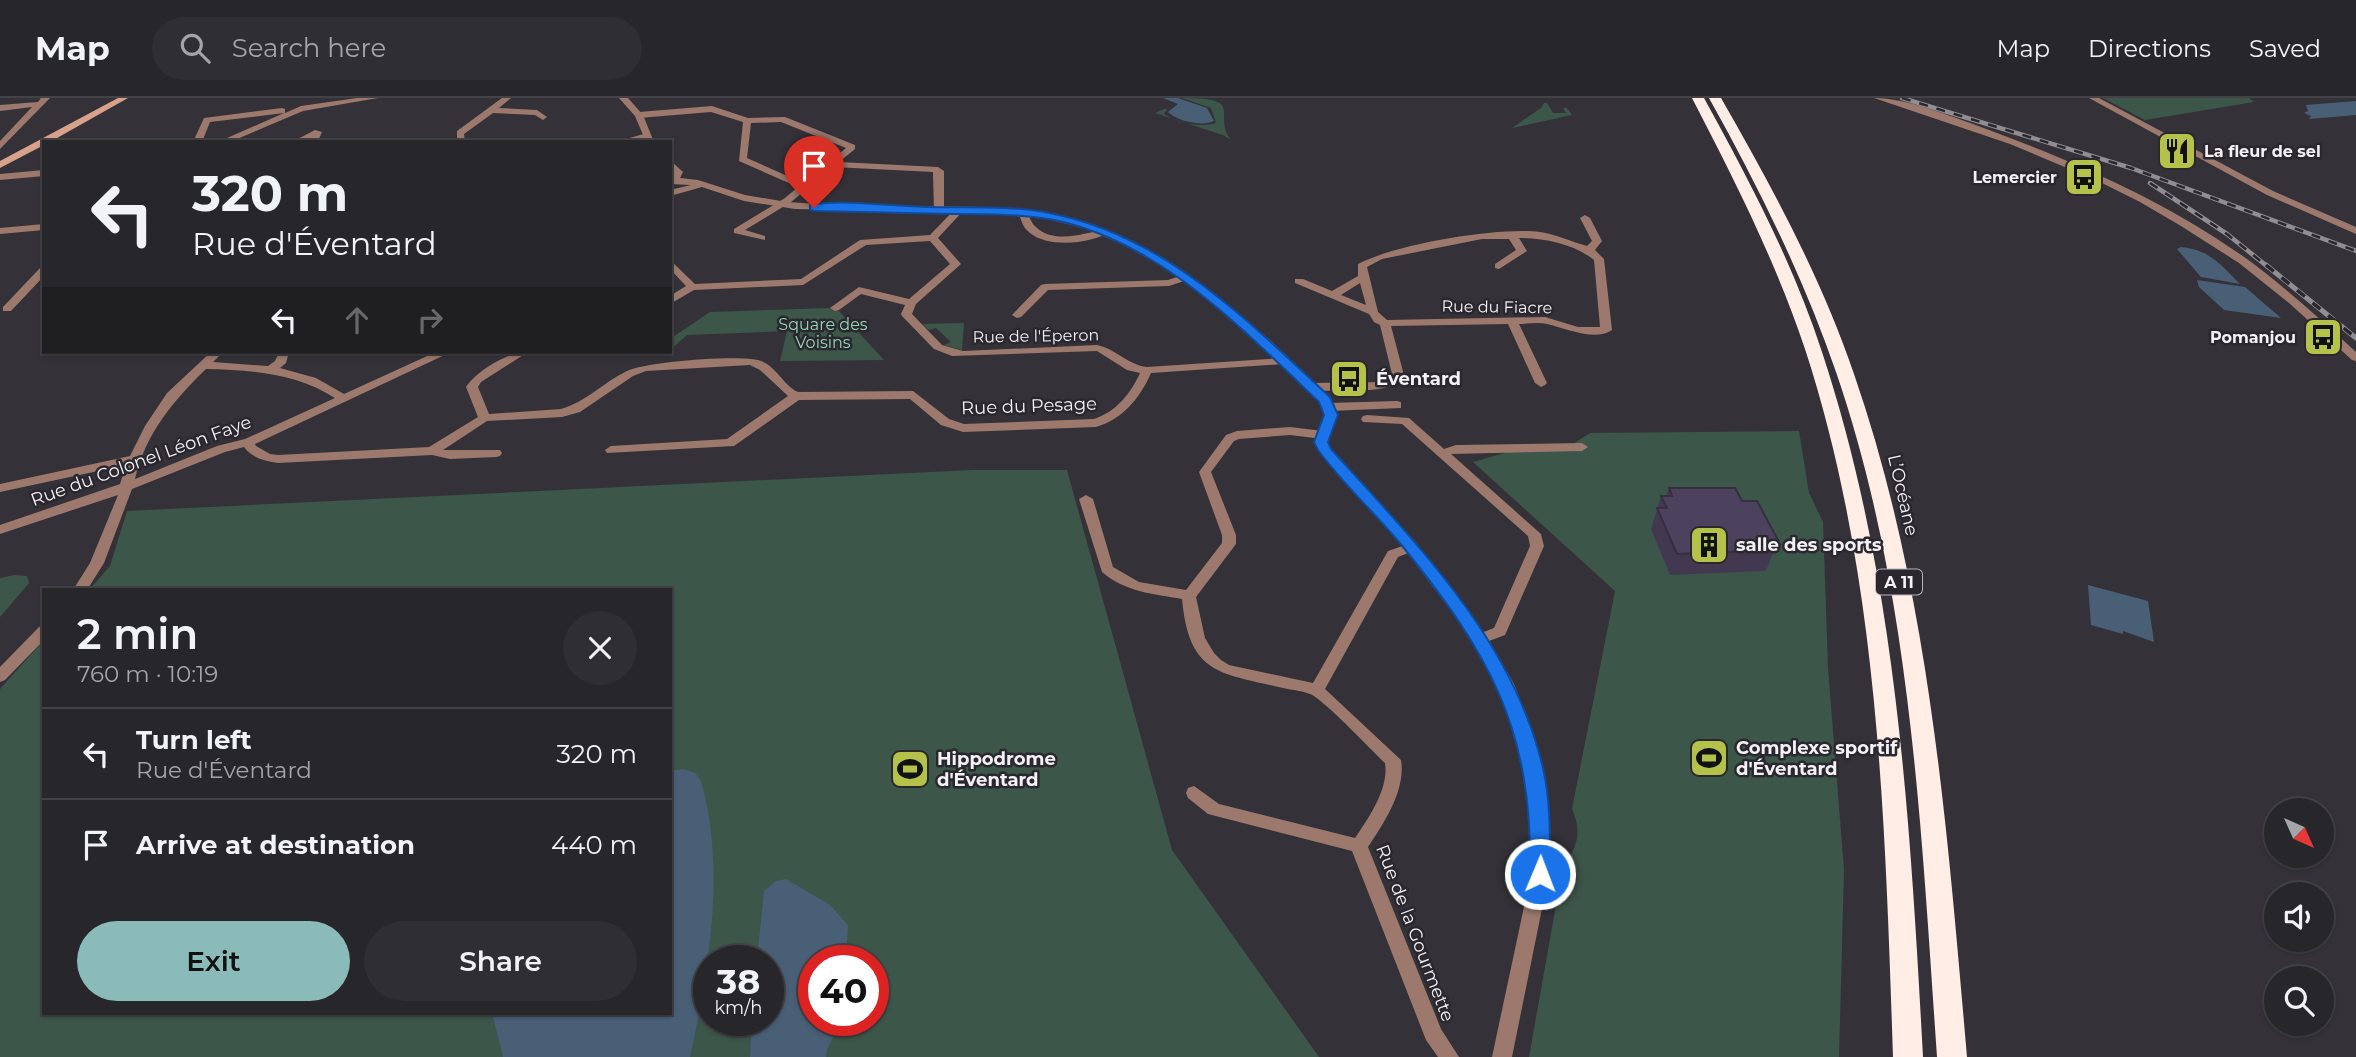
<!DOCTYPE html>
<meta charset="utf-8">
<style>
body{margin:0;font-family:Montserrat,sans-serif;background:#2f2e32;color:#f1f3f6;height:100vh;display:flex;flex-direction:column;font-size:26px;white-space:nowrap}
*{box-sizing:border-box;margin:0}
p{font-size:23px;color:#a4a5a8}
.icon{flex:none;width:38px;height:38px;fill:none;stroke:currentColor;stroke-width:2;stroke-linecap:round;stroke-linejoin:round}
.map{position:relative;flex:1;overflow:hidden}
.details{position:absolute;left:42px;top:490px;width:630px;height:427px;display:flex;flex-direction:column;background:#27262a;border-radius:0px;box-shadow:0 2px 5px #0004,0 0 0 2px #434347}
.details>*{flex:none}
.top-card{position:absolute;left:42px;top:42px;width:630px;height:214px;border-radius:0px;box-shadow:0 2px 5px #0004,0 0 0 2px #434347;background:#27262a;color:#f1f3f6;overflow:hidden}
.needle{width:46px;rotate:135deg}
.fabs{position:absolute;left:2264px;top:700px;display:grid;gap:14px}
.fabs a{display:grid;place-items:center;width:70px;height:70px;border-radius:50%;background:#27262a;box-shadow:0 2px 5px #0004,0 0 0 2px #434347;font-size:35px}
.speed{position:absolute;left:693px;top:847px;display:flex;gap:14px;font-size:35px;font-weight:700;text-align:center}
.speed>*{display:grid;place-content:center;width:91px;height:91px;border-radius:50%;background:#27262a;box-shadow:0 2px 5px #0004,0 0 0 2px #434347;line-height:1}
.speed small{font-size:18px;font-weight:400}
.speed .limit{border:10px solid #d22;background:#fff;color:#111}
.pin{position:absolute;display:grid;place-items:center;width:60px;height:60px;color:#fff;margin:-72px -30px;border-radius:50% 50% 50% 0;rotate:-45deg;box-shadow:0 0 7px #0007}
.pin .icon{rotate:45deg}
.me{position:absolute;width:77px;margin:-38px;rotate:1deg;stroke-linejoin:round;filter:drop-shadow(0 0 5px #0008)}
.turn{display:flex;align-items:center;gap:24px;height:147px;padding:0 35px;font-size:32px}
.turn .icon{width:91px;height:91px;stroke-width:2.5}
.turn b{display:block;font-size:49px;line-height:60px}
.lanes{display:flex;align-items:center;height:66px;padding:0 35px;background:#0003;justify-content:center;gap:35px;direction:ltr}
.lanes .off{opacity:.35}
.round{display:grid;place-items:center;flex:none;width:74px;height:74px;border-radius:37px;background:#2f2e32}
.summary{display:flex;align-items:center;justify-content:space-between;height:119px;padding:0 35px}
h1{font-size:42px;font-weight:600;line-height:52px}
.action{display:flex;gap:14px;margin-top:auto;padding:14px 35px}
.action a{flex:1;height:80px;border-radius:42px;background:#8bbbb9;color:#111;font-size:28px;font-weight:600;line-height:80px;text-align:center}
.action a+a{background:#2f2e32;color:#f1f3f6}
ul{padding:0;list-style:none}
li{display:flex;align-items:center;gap:21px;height:91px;padding:0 35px;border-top:2px solid #434347}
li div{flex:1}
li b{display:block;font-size:26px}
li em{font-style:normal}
header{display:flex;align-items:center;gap:42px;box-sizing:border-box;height:98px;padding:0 35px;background:#27262a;border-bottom:2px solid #434347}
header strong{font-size:33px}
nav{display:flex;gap:38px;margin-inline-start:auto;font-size:24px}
.search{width:490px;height:63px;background:#2f2e32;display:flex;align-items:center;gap:18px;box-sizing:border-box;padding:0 24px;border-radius:38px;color:#a4a5a8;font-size:26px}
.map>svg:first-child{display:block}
.green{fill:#3d564a;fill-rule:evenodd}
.water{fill:#485f76}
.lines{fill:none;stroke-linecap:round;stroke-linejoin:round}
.minor{fill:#9c796c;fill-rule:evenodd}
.tertiary{fill:#9c796c;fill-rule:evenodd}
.secondary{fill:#d8a18b;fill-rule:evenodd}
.motorway{fill:#ffede6;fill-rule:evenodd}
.rail-far1-casing{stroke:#908e93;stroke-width:4.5}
.rail-casing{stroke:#908e93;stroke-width:5}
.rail-far1{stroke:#2a282e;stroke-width:2.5;stroke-dasharray:9;stroke-linecap:butt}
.rail{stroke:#2a282e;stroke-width:3.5;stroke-dasharray:10;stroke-linecap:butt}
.wall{fill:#423950}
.building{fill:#4d425d;stroke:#362e41;stroke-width:2}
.route{fill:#1a73e8;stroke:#114b97;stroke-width:2}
.labels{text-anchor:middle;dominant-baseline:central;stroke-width:5;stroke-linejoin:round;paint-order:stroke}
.far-poi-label{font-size:16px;font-weight:bold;fill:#f4f2f6;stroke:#2a282e;text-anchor:end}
.far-street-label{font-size:16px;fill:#f4f2f6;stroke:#2a282e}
.far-park-label{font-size:16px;fill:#95d4b7;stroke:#2a282e}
.shield{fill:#2a282e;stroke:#b7b5ba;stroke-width:2}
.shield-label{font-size:16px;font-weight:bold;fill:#f4f2f6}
.poi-label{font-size:18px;font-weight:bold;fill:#f4f2f6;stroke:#2a282e;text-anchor:start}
.street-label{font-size:18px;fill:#f4f2f6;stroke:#2a282e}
</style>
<header>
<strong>Map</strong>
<div class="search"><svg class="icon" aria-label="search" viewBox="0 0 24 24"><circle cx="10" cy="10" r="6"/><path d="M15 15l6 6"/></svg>Search here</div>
<nav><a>Map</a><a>Directions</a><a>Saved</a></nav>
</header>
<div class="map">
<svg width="2356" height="959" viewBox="0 0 2356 959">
<rect width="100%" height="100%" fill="#343238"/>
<path class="green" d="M1182,0C1248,0 1211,16 1231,42L1223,37L1155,15L1164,11H1167L1164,16C1177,25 1201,30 1216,25L1211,10Z
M2103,0H2249L2254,4L2145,22Z
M1544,5H1547L1553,15H1566L1563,10H1567L1572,17L1512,30L1541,10Z
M829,210L839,213L884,262L780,263L787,233L687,237L670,252V241L710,214Z
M964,225L962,252L944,247L951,244L936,230L929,232L922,226Z
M1799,333L1809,395L1823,424L1828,570L1844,772L1839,959H1529L1563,768C1578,749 1582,733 1572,711L1615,493L1473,364L1508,354L1573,346L1590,335Z
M972,372H1067L1172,752L1319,959H0V591L44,542V915H670V492H89L110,468L127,413ZM709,863H768V922H709ZM814,863H873V922H814Z
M14,477L27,478L29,485L0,519V480Z"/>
<path class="water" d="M1163,0H1178L1207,10L1214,23C1202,29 1177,23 1168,14L1178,6Z
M2356,3V17L2309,21L2311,18L2304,15L2308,13L2306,7Z
M2181,149C2210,152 2220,166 2240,186L2201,179L2177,151Z
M2197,182L2245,189L2281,220L2224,212L2199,189Z
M2088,487L2148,503L2154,544L2123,533V536L2091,527Z
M684,671L695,675L701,683C726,770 709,872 690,959H503L492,915H670V673Z
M786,781L830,807L848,827L846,863H814V922H842L827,951L826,959H750L752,922H768V863H757L764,793L776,783Z"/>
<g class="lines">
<path class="minor" d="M41,0H50L0,51V43L32,9L0,13V7L38,4Z
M357,0H378L303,13L230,44H218L284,15L210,24L202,44H193L204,20L282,10L285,11V15L301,8Z
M502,0H511L499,10L537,12L547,19L543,22L535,17L493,15L464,36L465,44H457V33Z
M712,8L748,20L785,19L855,47V51L839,64L938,69L944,73V113L939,116L934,113L933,74L833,69L791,104L745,132L765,138V142L734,135V131L785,100L798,89L739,63L743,24L711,14L639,20L635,17L639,14ZM781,24L846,50L803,85L747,60L751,25Z
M315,32L322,34L318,43L292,44Z
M647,35L650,36V40L633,44H616Z
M44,72V78L0,82V76Z
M958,110L963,113L938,140L961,166L916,206L912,216L942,247L963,253L1097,247C1116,251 1128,267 1147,269L1283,260L1289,263L1283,266L1151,275C1140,300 1123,321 1096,329L963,334L941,327L910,301L799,302L734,348L607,355L605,352L611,348L727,341L788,298L760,272L750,267L646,273L633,278L580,314L562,319L487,323L443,352H500L502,355L500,358L496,359L450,361L432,357L278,365C265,363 252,360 244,349L225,354L132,391L104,465L87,492H73L90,465L118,397L0,436V427L120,386L126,367L0,394V386L130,358L145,328L167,295L211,254H223L213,264L268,268L275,263L279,254H289L286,265L280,270L316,280L344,296L436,254H451L255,346L256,348L270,356L278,357L429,349L478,319L466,289C476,273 509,253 528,254L481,284L478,289L489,316L561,311C586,304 604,284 627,273C645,264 743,256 761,263C777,269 783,287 798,294L913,293L949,321L964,326L1094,321C1116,314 1131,295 1140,275L1127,272L1097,253L952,258L934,251L902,218L901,216L905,207L861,196L839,212L835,213L830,210L859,189L909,201L950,166L930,143L866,147L803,187L694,192L670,206V198L686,188L670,171V162L695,186L801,181L860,142L930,137L955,111ZM206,271C251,272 296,275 335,300L245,341L217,348L135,381C145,336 174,302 206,271Z
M1024,113L1027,114C1030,119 1031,125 1036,129C1053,146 1084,136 1104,131L1109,134C1091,146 1048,150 1030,135C1023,130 1022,124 1019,116Z
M1585,117L1590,120L1602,143L1595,152L1604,161L1612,232C1594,244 1566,230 1547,226C1538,224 1528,226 1519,226L1547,285L1545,287L1541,289L1535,285L1508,226L1391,228L1405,281C1387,297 1337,292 1312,293L1306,289L1312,285L1386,284L1393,280L1380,227L1374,224L1369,216L1295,185V181H1303L1332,193L1358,178V166C1396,146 1498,129 1540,134C1555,136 1572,144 1587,148L1592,143L1580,120ZM1519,140C1544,140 1574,146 1594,162L1600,229H1578L1545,219L1387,222L1378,214L1367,169L1382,161L1482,141H1509L1516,152L1495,166V170L1499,171L1527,153ZM1360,185L1366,207L1341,197Z
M44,126V132L0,136V130Z
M44,169V178L11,213H3V209L40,170Z
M1186,176L1190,177V181L1169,188L1048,192L1021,219L1017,220L1012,217L1041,187L1045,186L1168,182Z
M1397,303L1401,304V310L1330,313L1324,309L1330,305Z
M1367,317L1409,320L1444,351L1456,347L1582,345L1588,349L1582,353L1451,356L1541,436L1544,448L1505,537L1481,546L1476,545L1474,541L1476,537L1494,530L1530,448L1528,438L1402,326L1363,324L1361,321L1363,318Z
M1290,329L1323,333L1329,337L1323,341L1290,337L1239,341L1234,343L1211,374L1236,437V446L1196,499L1205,540L1214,555L1221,562L1229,567L1313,585L1388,453L1411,445L1418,449L1416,452L1398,459L1325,591L1401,662C1406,692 1384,725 1368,749L1441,931L1459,959H1438L1426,942L1352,753L1208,716L1188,700L1186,695L1188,690L1194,688L1219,706L1355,740C1369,719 1389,691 1385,665C1364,645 1337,615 1314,598C1306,593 1292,592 1283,590C1220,575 1189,577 1182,501C1154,496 1125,494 1102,474L1079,401L1086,397L1093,401L1113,469L1139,484L1186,492L1222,445V437L1199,374L1226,337L1237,333Z
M44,528V542L5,582L0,584V569L39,529Z"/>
<path class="tertiary" d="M619,0H628L643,17L654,44H646L635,18Z
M1874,0C1907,0 1950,18 1981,29C2074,63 2166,103 2247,161C2285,189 2321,222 2356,254V263L2352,262L2289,205L2239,165L2181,128L2140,104L2098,83L2010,46Z
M2089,0H2099L2273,93L2356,129V136L2267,97Z
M670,62L683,74L680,80L698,82L745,97L787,104L834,107L987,109L1047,115L1091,126L1129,142L1167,162L1203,187L1270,242L1330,299L1337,318L1327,344L1331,351L1409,438L1486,537L1514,586L1533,636L1546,704L1549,776L1512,959H1492L1531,776L1530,704L1517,636L1498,586L1475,544L1399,444L1319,352L1315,344L1325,318L1320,303L1262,247L1195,191L1160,167L1122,146L1084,130L1047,121L987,115L795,111L744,103L702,89L670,98V92L691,87L670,86L673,74L670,71Z"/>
<path class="secondary" d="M118,0H128L50,44H44V47L0,70V63Z"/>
<path class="motorway" d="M1692,0H1704C1749,82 1793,165 1822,254C1897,481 1910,722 1923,959H1893C1885,722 1879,478 1805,251C1776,164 1734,81 1692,0Z
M1709,0H1721C1772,89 1821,179 1854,276C1930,496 1947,730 1967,959H1937C1921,730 1911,492 1836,274C1803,178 1758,88 1709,0Z"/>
<defs>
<path id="rail-far1" d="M1902,0L2131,70L2356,153
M2150,85L2227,136L2268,169"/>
<path id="rail" d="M2266,167L2356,240"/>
</defs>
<use href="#rail-far1" class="rail-far1-casing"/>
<use href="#rail" class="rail-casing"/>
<use href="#rail-far1" class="rail-far1"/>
<use href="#rail" class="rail"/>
</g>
<path class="wall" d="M1669,390L1742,403L1778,442L1766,473L1670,477L1651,431L1661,398H1666Z"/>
<path class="building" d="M1669,390H1735L1742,403H1757L1778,442H1770L1775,452L1677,456L1657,410H1667L1661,398H1672Z"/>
<path class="route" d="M810,107C844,101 891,108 927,109C967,110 1010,107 1049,115C1165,137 1248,223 1330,299L1338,317L1328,344L1331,351C1417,446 1513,542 1543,670C1551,704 1550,742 1550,776L1547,782L1540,785L1533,782L1530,776C1533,630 1489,555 1399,444C1373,413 1342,385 1318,352L1314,344L1324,317L1319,304C1242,231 1158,141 1049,121C1017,116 984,116 953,116C906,115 860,114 814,113L810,112Z"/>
<defs>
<symbol id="restaurant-square" viewBox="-11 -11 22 22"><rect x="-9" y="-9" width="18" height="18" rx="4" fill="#b5c249" stroke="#2a282e"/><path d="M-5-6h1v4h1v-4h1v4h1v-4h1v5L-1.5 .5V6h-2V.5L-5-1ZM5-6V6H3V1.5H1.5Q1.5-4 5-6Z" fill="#111"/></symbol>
<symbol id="bus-square" viewBox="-11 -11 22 22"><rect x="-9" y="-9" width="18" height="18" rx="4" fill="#b5c249" stroke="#2a282e"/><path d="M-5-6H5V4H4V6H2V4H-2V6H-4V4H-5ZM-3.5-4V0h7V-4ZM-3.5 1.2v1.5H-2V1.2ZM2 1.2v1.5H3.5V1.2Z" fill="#111"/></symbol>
<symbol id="building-square" viewBox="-11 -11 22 22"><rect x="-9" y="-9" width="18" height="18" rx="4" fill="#b5c249" stroke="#2a282e"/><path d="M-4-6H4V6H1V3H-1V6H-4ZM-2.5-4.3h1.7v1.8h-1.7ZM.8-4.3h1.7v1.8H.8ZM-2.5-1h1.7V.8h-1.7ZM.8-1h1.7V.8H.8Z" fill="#111"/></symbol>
<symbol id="stadium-square" viewBox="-11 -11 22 22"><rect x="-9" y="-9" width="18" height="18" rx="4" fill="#b5c249" stroke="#2a282e"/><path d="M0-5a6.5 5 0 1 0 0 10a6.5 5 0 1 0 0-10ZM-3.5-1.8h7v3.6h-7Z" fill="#111"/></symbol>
</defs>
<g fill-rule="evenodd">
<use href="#restaurant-square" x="2155" y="31" width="44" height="44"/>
<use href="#bus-square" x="2062" y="57" width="44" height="44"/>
<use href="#bus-square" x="2301" y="217" width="44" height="44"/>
<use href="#bus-square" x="1327" y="259" width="44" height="44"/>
<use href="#building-square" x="1687" y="425" width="44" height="44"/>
<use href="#stadium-square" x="1687" y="638" width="44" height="44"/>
<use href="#stadium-square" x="888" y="649" width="44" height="44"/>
</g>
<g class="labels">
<g class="far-poi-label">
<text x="2204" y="53" text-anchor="start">La fleur de sel</text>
<text x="2057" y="79">Lemercier</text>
<text x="2296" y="239">Pomanjou</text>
</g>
<g class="far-street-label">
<text transform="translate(1497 209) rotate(1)">Rue du Fiacre</text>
<text transform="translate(1036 238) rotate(-1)">Rue de l'Éperon</text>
</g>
<g class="far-park-label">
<text x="823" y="226">Square des<tspan x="823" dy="18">Voisins</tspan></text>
</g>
<rect class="shield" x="1876" y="471.5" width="46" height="25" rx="5"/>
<g class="shield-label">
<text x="1899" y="484">A 11</text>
</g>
<g class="poi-label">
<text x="1376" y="281">Éventard</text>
<text x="1736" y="447">salle des sports</text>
<text x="1736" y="650">Complexe sportif<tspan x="1736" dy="21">d'Éventard</tspan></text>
<text x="937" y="661">Hippodrome<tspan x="937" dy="21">d'Éventard</tspan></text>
</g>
<g class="street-label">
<text transform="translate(1029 308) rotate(-2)">Rue du Pesage</text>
<text transform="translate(141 363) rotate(-20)">Rue du Colonel Léon Faye</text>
<text transform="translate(1903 397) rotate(77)">L’Océane</text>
<text transform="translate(1415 835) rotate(69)">Rue de la Gourmette</text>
</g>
</g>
</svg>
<div class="fabs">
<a><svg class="needle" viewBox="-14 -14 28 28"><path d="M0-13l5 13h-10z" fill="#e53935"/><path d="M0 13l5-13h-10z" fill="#a4a5a8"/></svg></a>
<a><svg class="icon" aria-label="sound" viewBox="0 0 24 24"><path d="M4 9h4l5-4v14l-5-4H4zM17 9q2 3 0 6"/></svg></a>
<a><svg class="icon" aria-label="search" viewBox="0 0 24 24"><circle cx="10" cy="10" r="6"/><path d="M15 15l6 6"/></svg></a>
</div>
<div class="speed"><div>38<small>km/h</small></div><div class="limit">40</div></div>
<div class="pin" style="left:814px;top:110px;background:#d93025"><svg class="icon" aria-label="arrive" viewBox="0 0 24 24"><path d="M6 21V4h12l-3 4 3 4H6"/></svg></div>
<svg class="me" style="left:1540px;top:776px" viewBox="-20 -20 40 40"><circle r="17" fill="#1a73e8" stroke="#fff" stroke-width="3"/><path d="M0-11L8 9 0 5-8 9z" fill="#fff"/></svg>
<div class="top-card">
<div class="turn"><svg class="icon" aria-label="left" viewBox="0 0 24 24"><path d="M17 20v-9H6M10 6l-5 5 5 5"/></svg><div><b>320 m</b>Rue d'Éventard</div></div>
<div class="lanes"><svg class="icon" aria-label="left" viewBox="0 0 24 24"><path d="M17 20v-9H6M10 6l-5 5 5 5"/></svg><svg class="icon off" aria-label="ahead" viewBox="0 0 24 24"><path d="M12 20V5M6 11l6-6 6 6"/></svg><svg class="icon off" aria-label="right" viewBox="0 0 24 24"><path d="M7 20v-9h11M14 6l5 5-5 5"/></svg></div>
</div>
<section class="details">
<div class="summary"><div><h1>2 min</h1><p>760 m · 10:19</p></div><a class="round"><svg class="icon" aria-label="close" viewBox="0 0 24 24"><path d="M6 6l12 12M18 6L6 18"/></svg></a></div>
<ul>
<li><svg class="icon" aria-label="left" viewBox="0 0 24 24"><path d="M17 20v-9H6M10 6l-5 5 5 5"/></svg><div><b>Turn left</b><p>Rue d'Éventard</p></div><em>320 m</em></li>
<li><svg class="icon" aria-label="arrive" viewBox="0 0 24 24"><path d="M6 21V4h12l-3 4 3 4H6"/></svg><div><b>Arrive at destination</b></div><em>440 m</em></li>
</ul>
<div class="action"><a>Exit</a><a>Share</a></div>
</section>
</div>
